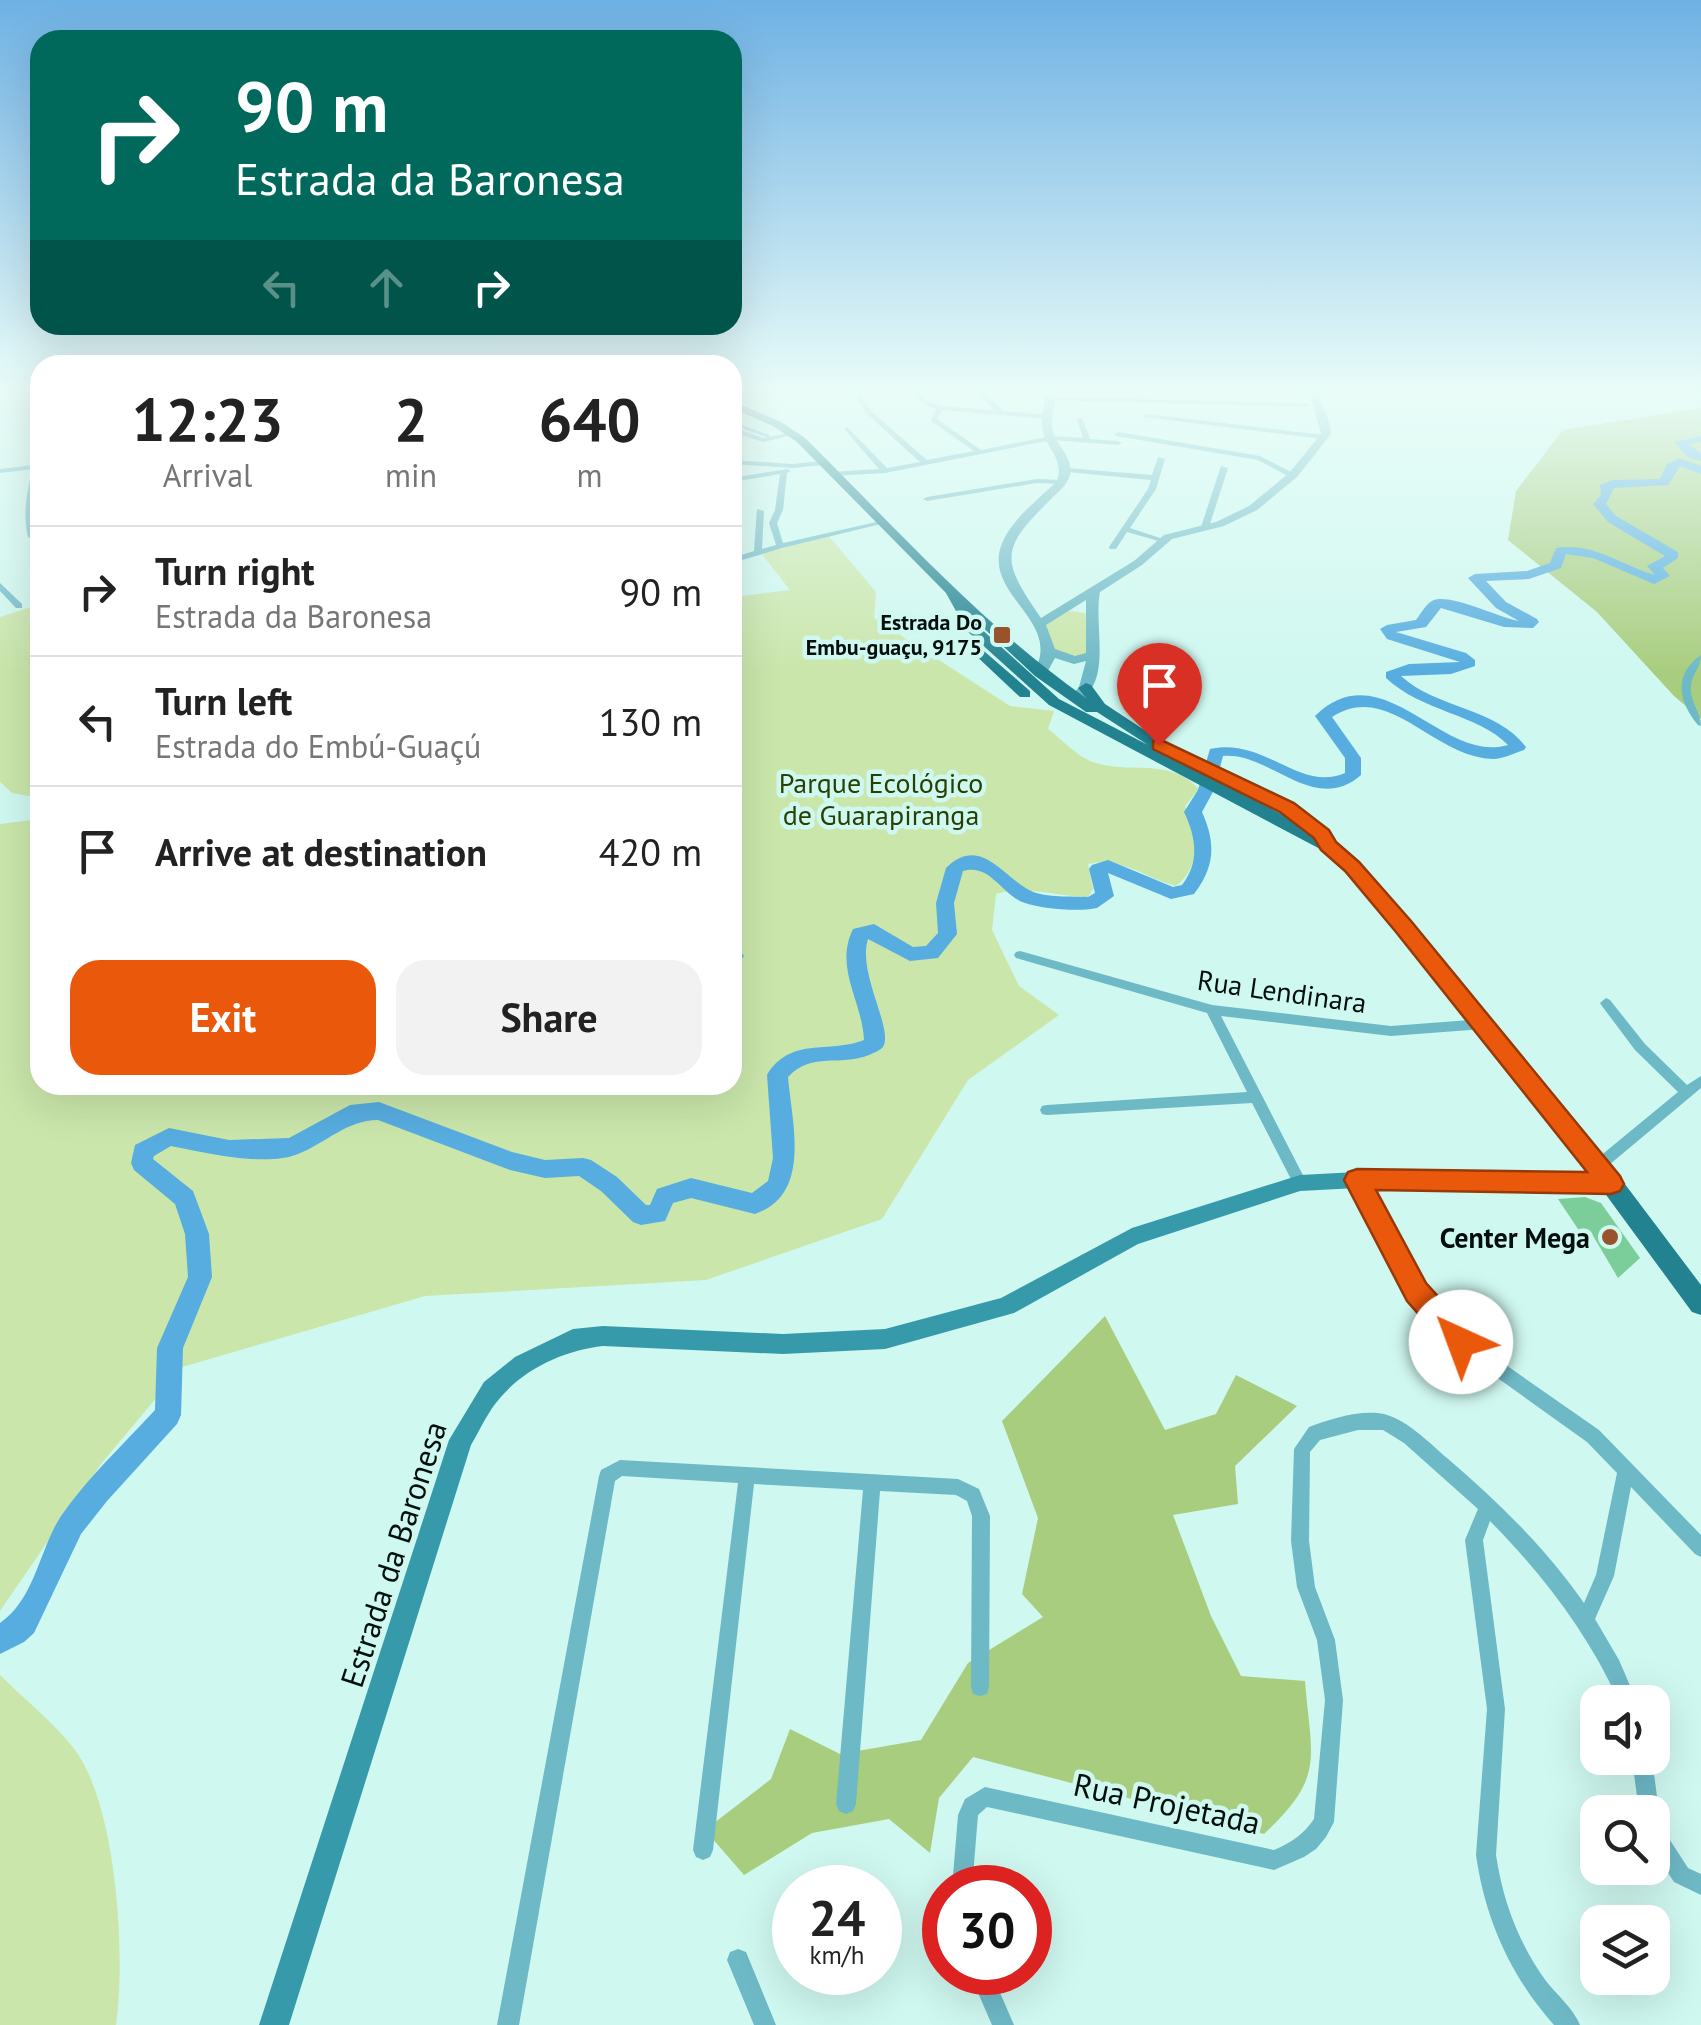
<!DOCTYPE html>
<meta charset="utf-8">
<style>
body{margin:0;font-family:"PT Sans",sans-serif;background:#f2f2f2;color:#222;height:100vh;display:flex;flex-direction:column;font-size:38px;white-space:nowrap}
*{box-sizing:border-box;margin:0}
p{font-size:32px;color:#767676}
.icon{flex:none;width:55px;height:55px;fill:none;stroke:currentColor;stroke-width:2;stroke-linecap:round;stroke-linejoin:round}
.map{position:relative;flex:1;overflow:hidden}
.sheet{position:absolute;left:30px;top:355px;width:712px;height:740px;display:flex;flex-direction:column;background:#fff;border-radius:30px;box-shadow:0 10px 40px #0002}
.sheet>*{flex:none}
.hud{position:absolute;left:30px;top:30px;width:712px;height:305px;border-radius:30px;box-shadow:0 10px 40px #0002;background:#00695c;color:#fff;overflow:hidden}
.controls{position:absolute;left:1580px;top:1685px;display:grid;gap:20px}
.controls a{display:grid;place-items:center;width:90px;height:90px;border-radius:20px;background:#fff;box-shadow:0 10px 40px #0002;font-size:50px}
.speed{position:absolute;left:772px;top:1865px;display:flex;gap:20px;font-size:50px;font-weight:700;text-align:center}
.speed>*{display:grid;place-content:center;width:130px;height:130px;border-radius:50%;background:#fff;box-shadow:0 10px 40px #0002;line-height:1}
.speed small{font-size:25px;font-weight:400}
.speed .limit{border:15px solid #d22;background:#fff;color:#111}
.pin{position:absolute;display:grid;place-items:center;width:85px;height:85px;color:#fff;margin:-102px -42px;border-radius:50% 50% 50% 0;rotate:-45deg;box-shadow:0 0 10px #0007}
.pin .icon{rotate:45deg}
.me{position:absolute;width:110px;margin:-55px;rotate:317deg;stroke-linejoin:round;filter:drop-shadow(0 0 8px #0008)}
.turn{display:flex;align-items:center;gap:35px;height:210px;padding:0 40px;font-size:45px}
.turn .icon{width:130px;height:130px;stroke-width:2.5}
.turn b{display:block;font-size:70px;line-height:85px}
.lanes{display:flex;align-items:center;height:95px;padding:0 40px;background:#0003;justify-content:center;gap:50px;direction:ltr}
.lanes .off{opacity:.35}
.eta{display:flex;justify-content:space-evenly;align-items:center;height:170px;text-align:center}
.eta b{font-size:60px;font-weight:700;line-height:70px}
.primary-button{display:flex;gap:20px;margin-top:auto;padding:20px 40px}
.primary-button a{flex:1;height:115px;border-radius:30px;background:#ea580c;color:#fff;font-size:40px;font-weight:700;line-height:115px;text-align:center}
.primary-button a+a{background:#f2f2f2;color:#222}
ul{padding:0;list-style:none}
li{display:flex;align-items:center;gap:30px;height:130px;padding:0 40px;border-top:2px solid #e0e0e0}
li div{flex:1}
li b{display:block;font-size:38px}
li em{font-style:normal}
.map>svg:first-child{display:block}
.green{fill:#cae6ab}
.forest{fill:#a9cd7f}
.lines{fill:none;stroke-linecap:round;stroke-linejoin:round}
.stream{stroke:#57addf;stroke-width:2.5}
.river{fill:#57addf;fill-rule:evenodd}
.building{fill:#7bce9a}
.minor{fill:#6eb9c6;fill-rule:evenodd}
.tertiary{fill:#6eb9c6;fill-rule:evenodd}
.secondary{fill:#379aaa;fill-rule:evenodd}
.primary{fill:#228290;fill-rule:evenodd}
.route{fill:#ea580c;stroke:#983908;stroke-width:2.5}
.poi-dot{fill:#99522b;stroke:#cff8f0;stroke-width:4}
.labels{text-anchor:middle;dominant-baseline:central;stroke-width:9;stroke-linejoin:round;paint-order:stroke}
.far-poi-label{font-size:22px;font-weight:bold;fill:#030f0d;stroke:#cff8f0;text-anchor:end}
.park-label{font-size:28px;fill:#293f04;stroke:#cff8f0}
.street-label{font-size:28px;fill:#030f0d;stroke:#cff8f0}
.poi-label{font-size:28px;font-weight:bold;fill:#030f0d;stroke:#cff8f0;text-anchor:end}
.near-street-label{font-size:32px;fill:#030f0d;stroke:#cff8f0}
</style>
<div class="map">
<svg width="1701" height="2025" viewBox="0 0 1701 2025">
<rect width="100%" height="100%" fill="#cff8f0"/>
<path class="green" d="M829,536L876,592L874,618L1010,706L1054,711L1048,729C1061,739 1078,757 1093,762C1128,775 1168,756 1199,789L1185,806C1197,832 1203,865 1176,886C1145,878 1121,856 1088,864L1093,889L1088,897C1056,896 1024,885 996,894L992,930L1019,986L1059,1015L968,1080L882,1219L706,1280L425,1296L182,1367L101,1464L0,1611V824L40,819V1085H732L733,597L790,590L761,553Z
M40,604V798L12,793L0,782V617Z
M1060,609L1089,614L1093,653L1080,659L1051,651L1043,621Z
M0,1675C23,1698 51,1720 72,1746C117,1801 126,1956 116,2025H0Z"/>
<path class="forest" d="M1701,408V719L1674,696L1597,612L1508,540L1516,491L1563,430Z
M1105,1316L1165,1430L1216,1414L1236,1375L1297,1406L1235,1466L1238,1504L1173,1515L1211,1616L1241,1676L1305,1681C1311,1759 1326,1776 1264,1834L973,1757L939,1798L930,1853L889,1819L812,1833L744,1875L705,1830L771,1779L790,1729L840,1754L921,1740L968,1663L1043,1617L1022,1594L1038,1518L1002,1421Z"/>
<g class="lines">
<path class="stream" d="M732,423L768,436"/>
<path class="river" d="M1701,436V442L1688,444L1701,453V461L1688,457L1674,442Z
M1679,458L1701,466V474L1680,466L1668,485L1614,488L1606,504L1616,516L1678,552V558L1663,568L1670,576L1654,584L1593,558L1566,554L1561,568L1529,579L1486,581L1506,602L1537,619L1539,622L1533,628L1504,627L1441,608L1426,627L1396,632L1466,653L1475,660V666L1451,674L1401,676C1437,709 1496,707 1526,747L1524,750C1514,753 1503,759 1493,759C1432,757 1389,680 1332,717L1361,758V775C1314,816 1271,752 1223,756L1214,790L1202,812C1216,843 1215,867 1194,894L1171,899L1108,873L1114,896L1097,908C1078,912 1043,909 1025,903C1001,895 991,863 963,871L954,903L957,934L938,958L910,961L868,939C857,973 894,1029 883,1047C881,1050 873,1053 869,1055C839,1067 813,1051 788,1077C792,1124 812,1194 755,1214L691,1198L673,1203L665,1221L641,1225L633,1222L601,1191L579,1176L545,1178L510,1170L378,1120C347,1120 326,1143 298,1154C266,1167 205,1153 171,1146L154,1156L153,1159L193,1191L209,1234L212,1277L183,1348L181,1415L177,1424L107,1501L81,1534L34,1633L24,1642L0,1654V1623C35,1599 39,1550 61,1516C88,1477 123,1445 155,1410L157,1348L188,1277L185,1234L175,1204L134,1170L131,1163L135,1145L169,1128L229,1140L289,1138L350,1105L379,1102L512,1152L545,1160L583,1158L591,1160L617,1177L646,1205H650L657,1189L691,1178L752,1193L768,1181L773,1158L767,1075C791,1036 828,1054 864,1040C862,1000 834,968 853,929L874,924L913,947L926,946L938,933L936,903L946,868C981,834 1003,878 1031,891C1046,898 1072,896 1088,897L1095,893L1089,869L1092,865L1108,860L1173,887L1182,885C1200,862 1196,837 1184,812L1198,790L1210,749C1265,737 1300,793 1345,773V758L1315,716C1383,650 1442,765 1508,745C1478,714 1422,712 1386,678V672L1409,664L1460,662L1387,639L1380,629L1387,625L1416,620C1420,615 1426,604 1432,601C1448,592 1499,618 1519,621L1496,608L1468,578L1475,574L1527,571L1550,563L1556,548C1594,542 1620,565 1655,575L1647,566L1665,556L1608,522L1593,504L1601,495L1600,485L1612,480L1660,479L1667,464Z"/>
</g>
<path class="building" d="M1585,1197L1601,1203L1640,1258L1618,1278L1592,1234L1582,1235L1558,1199Z"/>
<g class="lines">
<path class="minor" d="M851,389H857L872,412L927,460L974,451L931,421L936,409L922,403L910,389H916L926,401L941,406L995,411L974,389H981L1003,411L1047,415L1050,417L1047,419L942,410L937,419L981,450L1052,436L1083,438L1077,420L1080,418L1083,420L1090,439L1118,441L1122,443L1118,445L1052,440L885,473L833,476H830V472L879,469L845,430V428L847,427L887,468L920,462L867,414Z
M1049,397L1306,403L1309,405L1306,407L1047,400L1046,399Z
M1146,414L1324,435L1328,437L1324,439L1144,417V415Z
M732,427L763,438L793,432L797,434L763,442L732,432Z
M1119,432L1260,456L1297,475L1290,477L1258,460L1116,436L1115,434Z
M1158,457L1165,459L1156,489L1130,528L1166,540L1162,542L1127,532L1116,549H1110L1109,547L1148,489L1151,480L1067,472L1063,470L1067,468L1152,475Z
M732,460L792,464L822,461L826,463L822,465L792,468L732,464Z
M40,464L34,500L35,534L40,538V544L28,537C23,514 26,491 33,469L0,473V469Z
M1221,466L1228,468L1209,527L1202,529L1201,527Z
M787,469L791,471L787,473L783,510L777,523L783,543L881,521L885,523L782,548L732,563V558L754,551L757,509L764,511L762,549L776,545L769,523L775,510L780,474L732,482V478Z
M1037,479L1062,480L1066,482L1062,484L1037,483L927,501L923,499L927,497Z
M0,583L22,604V608H16L0,591Z
M1701,655C1701,667 1692,674 1691,686C1689,702 1701,711 1701,726L1698,725C1678,701 1673,675 1701,655Z
M732,949L742,953L744,956L736,967L732,968Z
M1020,951L1212,1005L1391,1026L1483,1019L1487,1021L1489,1024L1487,1027L1483,1029L1391,1036L1221,1016L1307,1183L1305,1187L1300,1189L1295,1187L1252,1103L1047,1115L1042,1114L1040,1110L1042,1106L1047,1105L1247,1092L1207,1013L1016,958L1014,955L1016,952Z
M1606,998L1610,1000L1645,1044L1687,1085L1701,1076V1088L1603,1170L1598,1172L1593,1170L1591,1166L1593,1162L1678,1092L1635,1050L1602,1006L1600,1003Z
M1357,1174L1362,1176L1421,1287L1441,1312L1483,1349L1599,1430L1701,1535V1557L1695,1554L1631,1487L1614,1576L1595,1619L1619,1660L1637,1702H1619C1588,1633 1543,1575 1490,1521L1483,1540L1505,1709L1496,1855C1503,1901 1518,1942 1546,1981C1557,1995 1573,2008 1580,2025H1554C1511,1977 1485,1919 1476,1855L1487,1709L1465,1540L1478,1509L1404,1443L1383,1430H1358L1320,1440L1310,1452L1309,1541L1315,1587L1335,1640L1343,1700L1334,1822L1326,1837L1316,1849L1304,1857L1274,1870L987,1807L978,1815L972,1888H952L958,1815L965,1799L985,1787L1274,1850C1291,1843 1304,1834 1314,1819L1325,1700L1317,1640L1297,1587L1291,1541L1294,1449L1309,1427C1330,1419 1361,1409 1384,1414C1409,1421 1428,1442 1447,1458C1497,1501 1546,1548 1584,1603L1596,1575L1617,1473L1587,1442L1471,1359L1431,1322L1411,1297L1352,1184L1350,1180L1352,1176Z
M620,1460L958,1479L979,1489L990,1516L989,1687L987,1694L980,1696L973,1694L971,1687L972,1516L967,1501L956,1495L880,1491L856,1804L853,1811L846,1814L839,1811L836,1804L863,1490L754,1484L713,1850L710,1857L703,1860L696,1857L693,1850L738,1483L622,1476L615,1481L519,2025H497L599,1476L601,1470Z
M1632,1758H1652L1659,1812L1656,1819L1653,1820L1659,1823L1688,1868L1701,1874V1895L1674,1882L1652,1849V1812H1639Z
M738,1949L746,1952L776,2025H754L727,1960L730,1952Z
M969,1972H991L1014,2025H992Z"/>
<path class="tertiary" d="M1036,389H1046L1055,401C1053,411 1050,422 1053,432C1058,447 1073,457 1070,475C1067,485 1058,492 1051,499C999,550 1001,560 1041,618L1134,561L1164,535L1216,522L1249,506L1289,473L1321,434L1309,389H1319C1319,406 1331,418 1331,434L1297,477L1257,510L1224,526L1172,539L1142,565L1100,592C1093,626 1114,683 1076,703L1069,699L1079,687L1086,661L1074,664L1055,658L1045,676H1035L1033,673C1065,622 984,596 1001,546C1010,520 1038,500 1057,481C1065,457 1044,448 1042,426C1041,418 1044,409 1045,401ZM1086,600V653L1075,656L1055,649L1046,625Z"/>
<path class="secondary" d="M1357,1172L1611,1176L1618,1178L1621,1184L1618,1190L1611,1192L1357,1188L1300,1191L1138,1244L1014,1313L885,1349L783,1354L603,1346C566,1350 525,1368 500,1398C488,1411 480,1430 471,1445L289,2025H259L449,1440L484,1382L515,1357L573,1329L603,1326L783,1334L885,1329L1001,1298L1132,1228L1300,1175Z"/>
<path class="primary" d="M732,401L781,422L805,438C895,527 982,625 1086,698L1078,688L1086,683L1091,685L1105,704L1167,745L1156,749L1287,817L1166,752L1174,747L1180,749L1260,786L1318,821L1321,825L1312,830L1334,842L1358,862L1606,1159L1701,1285V1315L1692,1312L1590,1173L1346,870L1322,850L1049,705L967,631L946,593L797,442L773,426L732,408ZM975,620L1035,676L1086,712H1097L1148,745L1059,699L978,626Z
M977,645L1030,691V697H1020L972,652L970,649Z"/>
</g>
<linearGradient id="sky" x2="0" y2="1"><stop stop-color="#6eb1e4"/><stop offset="0.58" stop-color="#e9fcf8"/><stop offset="1" stop-color="#e9fcf8" stop-opacity="0"/></linearGradient>
<rect width="1701" height="672" fill="url(#sky)"/>
<path class="route" d="M1159,739L1294,803L1329,830L1336,842L1359,862L1411,921L1620,1176L1624,1184L1620,1191L1611,1194L1376,1190L1426,1283L1471,1333L1475,1342L1471,1351L1461,1355L1451,1351L1407,1301L1344,1180L1348,1172L1357,1169L1587,1172L1396,932L1345,871L1321,850L1314,838L1280,812L1153,749V741Z"/>
<g class="poi-dot">
<rect x="992" y="625" width="20" height="20" rx="5"/>
<circle cx="1610" cy="1237" r="10"/>
</g>
<g class="labels">
<g class="far-poi-label">
<text x="982" y="622">Estrada Do<tspan x="982" dy="25">Embu-guaçu, 9175</tspan></text>
</g>
<g class="park-label">
<text x="881" y="782">Parque Ecológico<tspan x="881" dy="32">de Guarapiranga</tspan></text>
</g>
<g class="street-label">
<text transform="translate(1282 991) rotate(8)">Rua Lendinara</text>
</g>
<g class="poi-label">
<text x="1590" y="1237">Center Mega</text>
</g>
<g class="near-street-label">
<text transform="translate(393 1554) rotate(-72)">Estrada da Baronesa</text>
<text transform="translate(1167 1803) rotate(12)">Rua Projetada</text>
</g>
</g>
</svg>
<div class="controls">
<a><svg class="icon" aria-label="sound" viewBox="0 0 24 24"><path d="M4 9h4l5-4v14l-5-4H4zM17 9q2 3 0 6"/></svg></a>
<a><svg class="icon" aria-label="search" viewBox="0 0 24 24"><circle cx="10" cy="10" r="6"/><path d="M15 15l6 6"/></svg></a>
<a><svg class="icon" aria-label="layers" viewBox="0 0 24 24"><path d="M12 4l9 5-9 5-9-5zM3 14l9 5 9-5"/></svg></a>
</div>
<div class="speed"><div>24<small>km/h</small></div><div class="limit">30</div></div>
<div class="pin" style="left:1159px;top:745px;background:#d93025"><svg class="icon" aria-label="arrive" viewBox="0 0 24 24"><path d="M6 21V4h12l-3 4 3 4H6"/></svg></div>
<svg class="me" style="left:1461px;top:1342px" viewBox="-20 -20 40 40"><circle r="19" fill="#fff"/><path d="M0-13L10 11 0 6-10 11z" fill="#ea580c"/></svg>
<div class="hud">
<div class="turn"><svg class="icon" aria-label="right" viewBox="0 0 24 24"><path d="M7 20v-9h11M14 6l5 5-5 5"/></svg><div><b>90 m</b>Estrada da Baronesa</div></div>
<div class="lanes"><svg class="icon off" aria-label="left" viewBox="0 0 24 24"><path d="M17 20v-9H6M10 6l-5 5 5 5"/></svg><svg class="icon off" aria-label="ahead" viewBox="0 0 24 24"><path d="M12 20V5M6 11l6-6 6 6"/></svg><svg class="icon" aria-label="right" viewBox="0 0 24 24"><path d="M7 20v-9h11M14 6l5 5-5 5"/></svg></div>
</div>
<section class="sheet">
<div class="eta">
<div><b>12:23</b><p>Arrival</p></div>
<div><b>2</b><p>min</p></div>
<div><b>640</b><p>m</p></div>
</div>
<ul>
<li><svg class="icon" aria-label="right" viewBox="0 0 24 24"><path d="M7 20v-9h11M14 6l5 5-5 5"/></svg><div><b>Turn right</b><p>Estrada da Baronesa</p></div><em>90 m</em></li>
<li><svg class="icon" aria-label="left" viewBox="0 0 24 24"><path d="M17 20v-9H6M10 6l-5 5 5 5"/></svg><div><b>Turn left</b><p>Estrada do Embú-Guaçú</p></div><em>130 m</em></li>
<li><svg class="icon" aria-label="arrive" viewBox="0 0 24 24"><path d="M6 21V4h12l-3 4 3 4H6"/></svg><div><b>Arrive at destination</b></div><em>420 m</em></li>
</ul>
<div class="primary-button"><a>Exit</a><a>Share</a></div>
</section>
</div>
